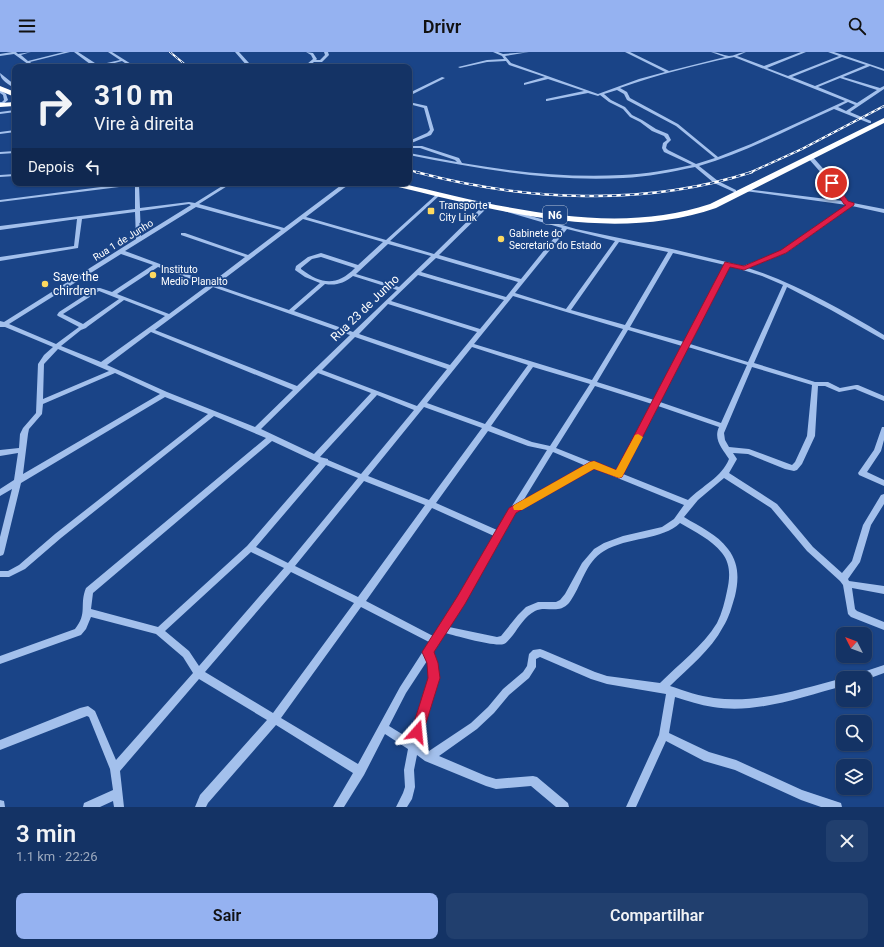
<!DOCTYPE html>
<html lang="pt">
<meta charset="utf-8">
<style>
body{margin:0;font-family:Roboto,sans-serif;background:#213f6e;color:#f1f3f6;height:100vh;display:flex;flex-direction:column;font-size:15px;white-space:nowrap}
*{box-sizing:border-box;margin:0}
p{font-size:13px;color:#9daabf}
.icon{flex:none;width:22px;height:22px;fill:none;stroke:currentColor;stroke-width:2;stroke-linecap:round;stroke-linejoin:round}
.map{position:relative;height:755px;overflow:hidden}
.sheet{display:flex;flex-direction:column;background:#143365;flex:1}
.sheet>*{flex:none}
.banner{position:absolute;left:12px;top:12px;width:400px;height:122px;border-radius:8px;box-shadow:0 1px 3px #0004,0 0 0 1px #334e79;background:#143365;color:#f1f3f6;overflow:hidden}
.needle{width:26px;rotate:312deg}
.fabs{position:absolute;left:836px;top:575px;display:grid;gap:8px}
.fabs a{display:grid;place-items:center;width:36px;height:36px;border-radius:8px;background:#143365;box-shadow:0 1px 3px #0004,0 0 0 1px #334e79;font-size:20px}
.pin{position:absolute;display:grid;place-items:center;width:34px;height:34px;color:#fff;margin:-17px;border:2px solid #fff;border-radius:50%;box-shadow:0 1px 4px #0007}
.me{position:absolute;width:44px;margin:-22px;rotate:18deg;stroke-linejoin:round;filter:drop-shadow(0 0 3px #0008)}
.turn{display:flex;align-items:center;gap:14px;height:84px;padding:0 16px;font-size:18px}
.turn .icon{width:52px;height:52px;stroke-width:2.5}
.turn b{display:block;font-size:28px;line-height:34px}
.then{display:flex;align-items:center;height:38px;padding:0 16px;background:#0003;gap:8px;font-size:15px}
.round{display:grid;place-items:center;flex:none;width:42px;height:42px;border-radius:8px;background:#213f6e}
.summary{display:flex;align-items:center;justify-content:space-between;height:68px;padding:0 16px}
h1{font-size:24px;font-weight:600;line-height:30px}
.cta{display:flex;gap:8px;margin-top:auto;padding:8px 16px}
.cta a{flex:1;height:46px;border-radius:8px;background:#95b2f1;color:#111;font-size:16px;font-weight:600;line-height:46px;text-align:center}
.cta a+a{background:#213f6e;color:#f1f3f6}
header{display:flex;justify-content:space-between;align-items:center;height:52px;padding:0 16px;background:#95b2f1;color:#111;font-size:18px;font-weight:600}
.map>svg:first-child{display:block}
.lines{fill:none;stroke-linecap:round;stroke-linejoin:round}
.minor{fill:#a3c0ec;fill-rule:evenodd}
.highway{fill:#fff;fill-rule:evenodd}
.rail-far1-casing{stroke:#fff;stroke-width:2}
.rail-casing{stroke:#fff;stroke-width:2.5}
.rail-far1{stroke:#1a4487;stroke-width:1;stroke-dasharray:3.5;stroke-linecap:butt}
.rail{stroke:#1a4487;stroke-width:1.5;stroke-dasharray:4.5;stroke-linecap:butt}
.route{fill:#e11d48;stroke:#92132f}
.slow{fill:#f59e0b}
.poi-dot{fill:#fed95f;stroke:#1a4487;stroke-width:1.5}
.labels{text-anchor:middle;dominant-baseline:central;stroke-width:3.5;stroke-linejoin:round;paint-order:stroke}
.far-poi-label{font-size:10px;fill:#fff;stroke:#1a4487;text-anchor:start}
.far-street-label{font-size:10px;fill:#fff;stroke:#1a4487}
.shield{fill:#1a4487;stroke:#bac7db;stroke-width:1}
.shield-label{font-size:11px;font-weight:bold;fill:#fff}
.poi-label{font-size:12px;fill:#fff;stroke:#1a4487;text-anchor:start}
.street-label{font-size:12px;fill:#fff;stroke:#1a4487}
</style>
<header><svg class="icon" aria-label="menu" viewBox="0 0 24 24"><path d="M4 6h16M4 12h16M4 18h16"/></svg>Drivr<svg class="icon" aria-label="search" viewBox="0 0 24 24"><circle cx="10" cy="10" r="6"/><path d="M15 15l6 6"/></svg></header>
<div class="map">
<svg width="884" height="755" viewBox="0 0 884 755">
<rect width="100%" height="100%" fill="#1a4487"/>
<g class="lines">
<path class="minor" d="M12,0H16L18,2L31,0L21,3L28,9L64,0H70L30,10L36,15H32L14,2L0,4V2Z
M74,0H78L98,13L120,8L108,0H112L136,15H131L122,9L100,15H94Z
M235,0H239L249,11L307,12L313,7L311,3L306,0L313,1L317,7L316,8H320L325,3L324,0H328L329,3L322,10H314L310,13L311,15L251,13L252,15H248Z
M493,0H498L503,2L529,0L505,4L511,11L598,42L639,27L665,20L625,0H630L669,19L725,5L711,0C718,0 722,3 729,4C734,4 740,0 746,0L737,4L764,14L801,0H806L767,16L788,24L839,4L828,0H834L884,17V19L870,14L843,25L880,36L884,34V37L850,60L871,69V71H869L834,57C789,77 746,100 699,114L718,129L736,138V140H734L714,131L695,115C671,120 647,125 623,126C551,130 479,117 409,103V101L457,110L455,108L420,96H409V94H422L459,106L462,111C515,120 569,126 622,123C646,122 669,118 692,113L664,100L662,96L663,91L667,88L664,84L652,79L640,70L630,65L623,57L609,50L600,43L598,44L588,41L547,49H546V47L584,39L548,27L524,33V31L545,25L509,13L506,9L487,10L460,16L458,15L487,8L504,7L502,4ZM734,5L845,49L751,92L718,105L678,72L630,46L627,40L620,36C657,23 695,13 734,5ZM842,5L866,13L815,34L792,25ZM840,26L877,38L857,51L818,35ZM617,38L624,42L627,48L676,74L715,106L696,112L668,98L666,96L667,92L671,88L668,82L656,77L642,68L632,63L625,55L611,48L604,42ZM848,50L855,53L846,59L838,55Z
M0,21L15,33V36C9,33 0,28 0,21Z
M442,25L445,26L409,44V41Z
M0,38L6,42L8,48L2,53H0V50H2L4,48L3,43L0,41Z
M409,50L427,54L434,78L431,83L409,92V89L427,81L430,78L424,56L409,52Z
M15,58V60L0,62V60Z
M15,78V80L0,82V80Z
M15,99V101L0,102V100Z
M808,104H812L841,137L848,150L884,157V161L852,154L786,201L748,216C797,232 840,257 884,283V288L831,258L787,235L754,311L815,330H828L840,336L856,333H858L884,344V349L855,337L839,340L825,334H818L815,384L802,412L797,418L794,419L785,417L748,402L733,401L737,407L729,421L777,452L813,495L842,521L852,509L863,473L881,443L884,442V452L871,473L860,510L848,527L849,529L884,534V542L852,536L855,557L857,559L884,570V578L851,565L848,562L843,533L840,529L807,499L771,456L724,426L698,448L684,465C700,475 717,482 728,497C739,511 739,527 735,544C732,554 729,566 723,575C711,598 688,616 670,634C685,639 699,644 714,646C758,652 801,637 843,626V634C801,645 757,662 713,655C700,653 688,649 675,645L669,681L709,700L736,708L802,738L841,751L842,755H821L801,748L735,718L704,709L666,689L636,755H626L659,683L666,642L607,632L591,627L540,605L536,607V615L529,626L509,643L494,661L477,677L439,704L486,724L496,727L533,724L537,725L568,751L569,755H556L531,734L496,737L486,734L425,709L417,703L414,718L415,735L412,747L407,755H396L403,741L405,735L404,718L408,697L385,682L364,723L344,755H333L353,721L276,673L208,751L206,755H195L200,743L267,668L199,627L120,719L124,755H114L113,749L100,755H83L84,751L113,738L110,717L89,665L87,664L0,698V688L80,656L88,654L95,659L116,708L193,621L183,605L156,582L91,565L86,577L81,583L0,612V604L75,577C88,561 79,553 86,536L266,386L214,364L61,486L25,517L9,525H0V519H8L19,513L55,482L208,362L165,345L21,431L4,501L3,503L0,504V485L12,437L0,444V437L14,428L18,401L0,404V398L19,396L20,382L23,376L36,361L38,312L44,303L53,295L5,275H0V269L4,270L136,187L135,160L82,167L78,196L0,209V205L74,194L77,167L0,178V174L135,157V133L0,150V148L132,131H145L139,133L140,156L189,150L195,151L227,131H232L199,152L284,176L340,134L346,131H352L344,136L306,165L386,188L438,141L440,142V143L390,189L434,202L487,150H491V152L439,203L521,227L562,176L504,159V158L506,157L576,177L672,197L743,214L782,199L847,153L745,139L743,138L745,137L843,149L837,139L808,106ZM189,152L191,153L141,184L140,159ZM196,155L281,178L248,203L185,181H181V183L245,205L211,231L125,199ZM303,167L383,190L358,213L321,201L308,205L296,214L295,218L305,225L320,231L289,258L216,233ZM567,177L615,189L566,257L515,241ZM619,190L668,200L625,273L571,258ZM388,192L431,204L399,235L356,222ZM673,201L725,213L684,290L630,275ZM121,202L153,213L112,240L100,236H96L59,260L57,263L58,264L79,275L56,292L9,272ZM321,205L355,216C337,234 322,233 301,217V216L312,207ZM436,206L518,230L506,245L421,220ZM730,214L762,224L783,233L748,310L690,292ZM158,215L208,233L169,262L117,242ZM418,223L504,248L480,277L391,249ZM353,224L397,238L353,280L294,259L325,232C336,234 344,231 353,224ZM213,235L350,283L297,334L155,278ZM99,239L119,247L83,272L63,262ZM513,244L623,277L592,328L474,292ZM124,248L165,264L101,310L61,294L81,278L86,276L87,275ZM388,252L477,280L450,313L359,282ZM628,278L682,294L654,348L597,330ZM151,280L293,338L255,375L167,340L107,313ZM355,285L447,317L417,354L322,318ZM472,295L528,313L485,372L427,351ZM688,295L747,313L721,371L660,350ZM58,297L109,319L43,347L44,312ZM533,315L590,332L550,394L532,390L491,374ZM752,315L812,333L807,384L795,410L792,413L749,397L729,395L725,388L724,381ZM115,321L160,342L23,422L28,382L29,377L42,362L43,352ZM318,321L371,341L314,402L261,377ZM595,334L652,352L616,420L556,396ZM377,343L414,358L361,422L328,408V407L320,405ZM658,354L719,375C713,388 723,397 729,407C722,425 702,434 688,448L623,422ZM424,355L482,376L429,448L368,424ZM488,379L528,394L547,398L497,478L436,451ZM272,389L319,411L247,494L158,575L91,557L93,541ZM553,400L586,414L523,449ZM326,413L358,426L288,511L256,495ZM593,416L684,453L674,467L662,475L623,484L604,491L594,497L582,511L565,542L560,548L556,550H538L526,555L518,563L501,584L497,585L449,575L464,552L516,460ZM364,429L425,453L358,545L295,514ZM432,456L494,484L458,546L433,584L366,549ZM680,471C695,480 711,487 722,501C731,512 730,526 727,539C725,549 722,561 717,571C703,594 679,612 660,631L607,624L595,620L543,598L540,597L533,598L529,602L527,614L523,620L503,637L488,655L471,671L429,699L418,692L439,626L437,611L433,600L445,581C457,584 494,595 504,592C508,590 510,586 513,583C519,575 525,564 535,559C546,553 558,563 569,551C582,534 585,510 604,499C627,485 663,488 680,471ZM251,500L284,516L199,614L189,599L165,579ZM291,520L354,551L273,661L205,620ZM361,555L429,590L400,635L358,712L281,666ZM427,609L429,626L410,687L389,674L406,641Z
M15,122V124L0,125V123Z
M882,375H884V388L881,399L867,420L884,428V434L859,423L858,421L874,398Z
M884,613V621L865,628V626H852L854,623Z
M0,748L4,749L5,755H0Z"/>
<path class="highway" d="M0,34L15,40V45L0,39Z
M15,50V54L0,55V51Z
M884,66V71L716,156C610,192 495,158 390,133L386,131H400C496,154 613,185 710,152Z"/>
<defs>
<path id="rail-far1" d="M170,0L188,15
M409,118L420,121
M749,121L802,97L884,54"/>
<path id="rail" d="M416,120C525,149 644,155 752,120"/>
</defs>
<use href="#rail-far1" class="rail-far1-casing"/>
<use href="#rail" class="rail-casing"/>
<use href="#rail-far1" class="rail-far1"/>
<use href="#rail" class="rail"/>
</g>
<path class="route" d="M830,129H834L848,149L854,151V153L786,201L744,218L730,215L622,425L619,426L594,417L516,461L465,552L434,600L438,611L440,626L422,684L417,686L413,684L411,680L428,626L427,611L422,600L457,545L509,456L590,410L594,409L616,418L725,210L744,214L781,198L846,153L844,152L829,131Z"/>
<path class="slow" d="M638,382L643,385L622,425L619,426L594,417L522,458H514L513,455L514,453L590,410L594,409L616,418L635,383Z"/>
<g class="poi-dot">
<rect x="427" y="155" width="8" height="8" rx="2"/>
<circle cx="501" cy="187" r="4"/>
<circle cx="153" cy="223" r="4"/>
<circle cx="45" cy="232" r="4"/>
</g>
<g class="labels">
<g class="far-poi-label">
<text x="439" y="153">Transporte<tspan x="439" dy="12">City Link</tspan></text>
<text x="509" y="181">Gabinete do<tspan x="509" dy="12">Secretario do Estado</tspan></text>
<text x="161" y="217">Instituto<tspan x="161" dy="12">Medio Planalto</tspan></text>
</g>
<g class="far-street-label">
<text transform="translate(123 188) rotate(-32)">Rua 1 de Junho</text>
</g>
<rect class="shield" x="543" y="154" width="24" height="18" rx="3"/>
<g class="shield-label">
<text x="555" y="163">N6</text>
</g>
<g class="poi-label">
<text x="53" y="225">Save the<tspan x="53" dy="14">chirdren</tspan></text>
</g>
<g class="street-label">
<text transform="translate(365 256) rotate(-44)">Rua 23 de Junho</text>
</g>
</g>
</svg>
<div class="fabs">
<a><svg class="needle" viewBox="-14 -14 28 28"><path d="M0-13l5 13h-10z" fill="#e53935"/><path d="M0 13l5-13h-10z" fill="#9daabf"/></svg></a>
<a><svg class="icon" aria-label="sound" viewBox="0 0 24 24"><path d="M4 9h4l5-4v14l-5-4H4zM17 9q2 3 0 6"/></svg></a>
<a><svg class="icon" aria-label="search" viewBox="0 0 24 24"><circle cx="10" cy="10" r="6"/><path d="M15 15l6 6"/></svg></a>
<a><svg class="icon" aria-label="layers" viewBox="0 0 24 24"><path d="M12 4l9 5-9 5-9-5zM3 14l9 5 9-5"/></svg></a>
</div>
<div class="pin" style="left:832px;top:131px;background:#d93025"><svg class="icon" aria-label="arrive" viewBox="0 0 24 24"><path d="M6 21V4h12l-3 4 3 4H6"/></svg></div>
<svg class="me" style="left:417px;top:680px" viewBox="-20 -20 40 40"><path d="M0-17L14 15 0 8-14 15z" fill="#e11d48" stroke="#fff" stroke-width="4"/></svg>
<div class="banner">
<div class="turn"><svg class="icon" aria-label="right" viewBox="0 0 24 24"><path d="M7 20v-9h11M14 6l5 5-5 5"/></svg><div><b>310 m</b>Vire à direita</div></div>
<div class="then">Depois<svg class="icon" aria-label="left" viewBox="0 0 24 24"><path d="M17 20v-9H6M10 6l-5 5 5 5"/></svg></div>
</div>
</div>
<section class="sheet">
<div class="summary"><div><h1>3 min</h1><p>1.1 km · 22:26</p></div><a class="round"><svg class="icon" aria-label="close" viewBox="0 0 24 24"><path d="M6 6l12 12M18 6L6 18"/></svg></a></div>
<div class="cta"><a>Sair</a><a>Compartilhar</a></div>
</section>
